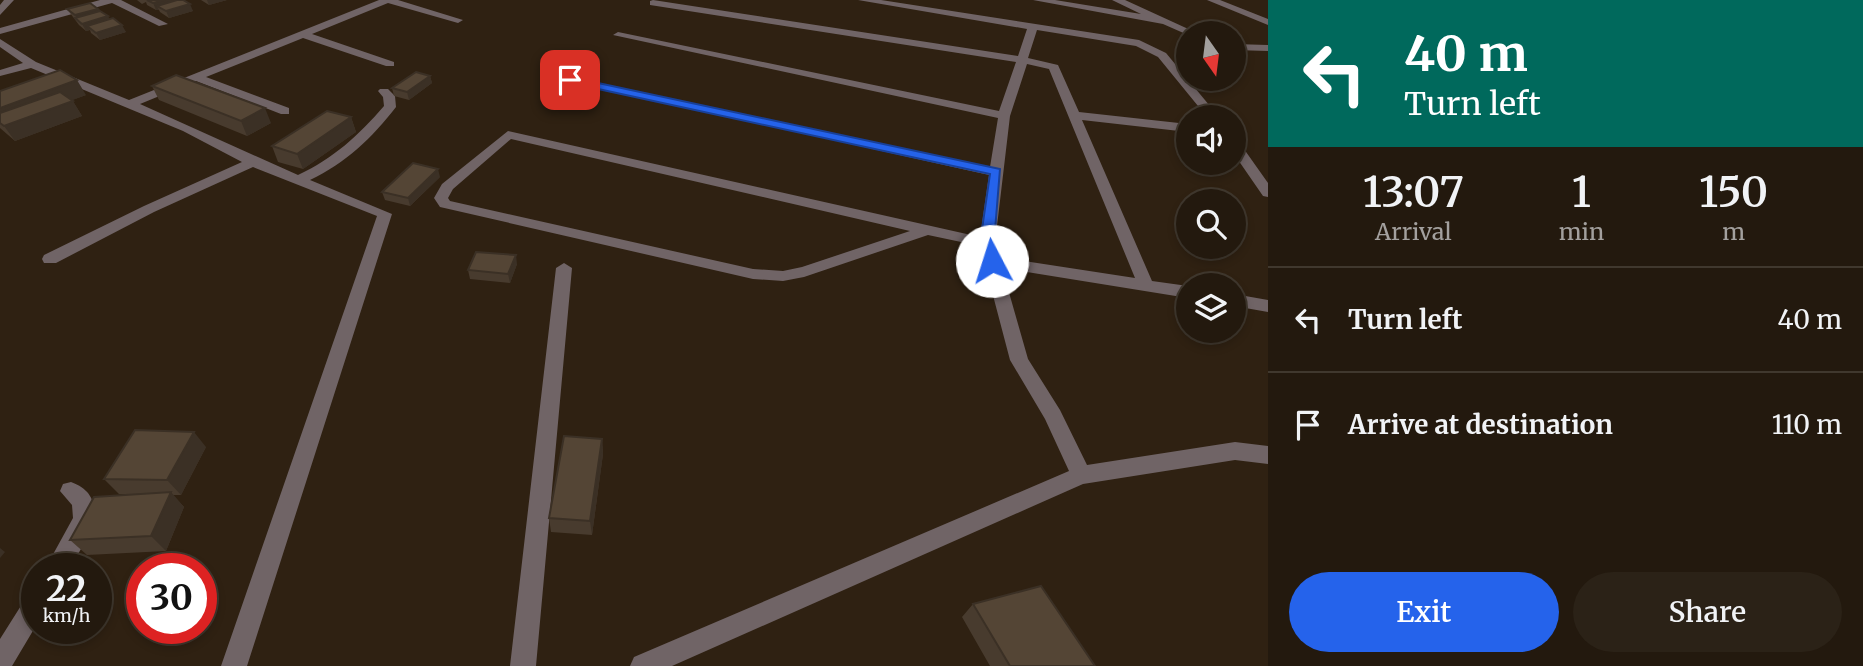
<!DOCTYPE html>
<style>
body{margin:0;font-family:Merriweather,serif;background:#2b2217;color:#f1f3f6;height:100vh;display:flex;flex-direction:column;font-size:26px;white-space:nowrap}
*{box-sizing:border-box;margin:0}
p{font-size:23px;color:#a3a09e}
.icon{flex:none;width:38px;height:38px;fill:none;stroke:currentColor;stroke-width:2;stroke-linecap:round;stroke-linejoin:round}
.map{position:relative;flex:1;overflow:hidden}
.sheet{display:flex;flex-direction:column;background:#23190e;width:595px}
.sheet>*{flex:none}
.hud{background:#00695c;color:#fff;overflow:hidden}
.needle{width:46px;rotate:166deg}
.tools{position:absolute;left:1176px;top:21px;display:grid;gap:14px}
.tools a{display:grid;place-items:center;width:70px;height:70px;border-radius:50%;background:#23190e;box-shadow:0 4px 10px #0003,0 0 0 2px #40382e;font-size:35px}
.speed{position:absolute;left:21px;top:553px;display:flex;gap:14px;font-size:35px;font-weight:700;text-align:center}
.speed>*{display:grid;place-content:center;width:91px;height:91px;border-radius:50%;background:#23190e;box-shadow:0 4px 10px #0003,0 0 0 2px #40382e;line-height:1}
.speed small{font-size:18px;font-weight:400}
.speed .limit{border:10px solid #d22;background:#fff;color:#111}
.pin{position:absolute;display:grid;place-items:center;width:60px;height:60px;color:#fff;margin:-30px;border-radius:14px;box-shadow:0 4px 10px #0006}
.me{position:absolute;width:77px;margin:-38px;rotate:355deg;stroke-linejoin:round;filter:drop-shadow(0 0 5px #0008)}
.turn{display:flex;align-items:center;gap:24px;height:147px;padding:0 21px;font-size:32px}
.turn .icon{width:91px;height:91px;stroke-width:2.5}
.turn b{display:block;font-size:49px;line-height:60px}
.eta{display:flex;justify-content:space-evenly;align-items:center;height:119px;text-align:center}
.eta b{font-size:42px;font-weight:600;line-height:49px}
.primary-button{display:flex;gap:14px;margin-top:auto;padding:14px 21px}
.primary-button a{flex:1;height:80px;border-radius:42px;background:#2563eb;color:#fff;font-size:28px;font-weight:600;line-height:80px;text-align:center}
.primary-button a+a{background:#2b2217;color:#f1f3f6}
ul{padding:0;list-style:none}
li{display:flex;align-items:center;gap:21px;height:105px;padding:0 21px;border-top:2px solid #40382e}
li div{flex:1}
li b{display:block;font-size:26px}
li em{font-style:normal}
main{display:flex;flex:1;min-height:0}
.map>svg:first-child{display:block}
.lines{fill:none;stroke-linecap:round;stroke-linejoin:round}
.minor{fill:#706466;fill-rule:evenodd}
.wall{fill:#483b2e}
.shaded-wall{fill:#3b3025}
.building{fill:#544535;stroke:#3b3025;stroke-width:2}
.route{fill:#2563eb;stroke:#184099;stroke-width:2}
</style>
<main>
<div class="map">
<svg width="1268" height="666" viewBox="0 0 1268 666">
<rect width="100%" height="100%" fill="#2f2112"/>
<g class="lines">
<path class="minor" d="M4,0H14L0,15V5Z
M100,0H121L168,24L159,26L112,3L0,34V28Z
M379,0H398L463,20L458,23L388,3L312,34L394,62V66H386L303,38L206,77L289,108V114H281L196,81L140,104L298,175C334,158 358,136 384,106L383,97L378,91L380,89H388L395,96L396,107C372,138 346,163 310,180L392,214L247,666H221L377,216L253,167L154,212L56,263H44L42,259L44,255L144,206L242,162L183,131L31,68L0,76V70L23,63L0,47V39L36,62L129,100Z
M653,0L1018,56L1027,29L858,0H881L1139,40L1166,53L1219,117H1207L1158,57L1136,46L1037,30L1028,58L1058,65L1079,112L1188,124V132L1082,120L1152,281L1188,286V298L1002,268L1028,359L1060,410L1087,465L1235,442L1268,446V464L1235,460L1083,484L672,666H630L634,657L1069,471L1045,419L1010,360L980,246L928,235L804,277L783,281L753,279L440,207L434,198L442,184L508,131L980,237L989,175L564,80L570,77L990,167L998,118L613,35L618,32L999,111L1016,62L650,5V1ZM1027,64L1049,69L1135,278L999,257L995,243L1010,116ZM511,139L910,231L802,267L783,271L753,269L450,201L448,198L453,189Z
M1033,0H1055L1141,14L1112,0H1125L1197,33L1188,35L1163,24Z
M1207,0H1220L1268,19V25Z
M1234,44L1268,45V51L1234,50Z
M1234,141L1239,142L1268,183V197L1263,196L1234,154Z
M564,263L572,268L536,666H510L556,268Z
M1234,294L1268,300V312L1234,306Z
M71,482C115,498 85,543 69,569H45L73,518L72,505L60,491L63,484Z
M37,589V624L12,666H0V639L29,593Z"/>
</g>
<path class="wall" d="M137,0H183L193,11L169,18L160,12L159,10H156L147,5L146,2L142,4Z
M201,0H227L209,5Z
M67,9H98L100,11L126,32L100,40L91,33L90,30L86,31L79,25Z
M430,76L432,83L409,100L394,96L392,88Z
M152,86L271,123L247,136L159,100Z
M0,91L86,95L72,100L82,116L15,141L0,128Z
M351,117L356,132L303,169L278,162L272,146Z
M440,177L410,206L385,200L382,192Z
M517,264L510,283L470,279L468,270Z
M602,439L603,454L592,535L551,532L549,518Z
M206,447L181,495H173L184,507L166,551L87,555L70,540L135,495L119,494L104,479Z
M973,604L1095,666H990L962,617Z"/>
<path class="shaded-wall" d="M165,0H177L157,6L159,10H156L153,3Z
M207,0H227L209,5Z
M190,4L193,11L169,18L166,11Z
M98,9L102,16L79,22L75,15Z
M108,16L112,24L87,26L90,30L86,31L82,24Z
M122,25L126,32L100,40L96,33Z
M430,76L432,83L409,100L407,92Z
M77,80L86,95L9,124L73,101L82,116L15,141L4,126L0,123V108Z
M265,108L271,123L247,136L241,121Z
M351,117L356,132L303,169L297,154Z
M438,169L440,177L410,206L408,198Z
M516,255L517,264L510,283L508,274Z
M194,432L206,447L181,495L167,480Z
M602,439L603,454L592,535L590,521Z
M171,492L184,507L166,551L151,536Z
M0,548L5,552L0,558Z"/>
<path class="building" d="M147,0H165L153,3Z
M177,0H183L190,4L166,11L157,6Z
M90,3L98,9L75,15L67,9Z
M100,11L108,16L82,24L75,18Z
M113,18L122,25L96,33L87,26Z
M60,70L77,80L0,108V91Z
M416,72L430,76L407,92L392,88Z
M176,75L265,108L241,121L152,86Z
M60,92L73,101L4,126L0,123V113Z
M327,111L351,117L297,154L272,146Z
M413,163L438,169L408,198L382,192Z
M476,252L516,255L508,274L468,270Z
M135,430L194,432L167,480L104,479Z
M564,436L602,439L590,521L549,518Z
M171,492L151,536L70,540L94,497Z
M1041,586L1095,666H1010L973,604Z"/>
<path class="route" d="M570,77L1000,169L994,243L999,261L997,264H986L980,243L990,174L566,82L564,80Z"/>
</svg>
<div class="tools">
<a><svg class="needle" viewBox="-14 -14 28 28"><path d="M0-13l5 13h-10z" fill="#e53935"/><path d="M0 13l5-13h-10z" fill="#a3a09e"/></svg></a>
<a><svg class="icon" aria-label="sound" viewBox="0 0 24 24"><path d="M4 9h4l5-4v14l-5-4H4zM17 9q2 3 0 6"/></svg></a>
<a><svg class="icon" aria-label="search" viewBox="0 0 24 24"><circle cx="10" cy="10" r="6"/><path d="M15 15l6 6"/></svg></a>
<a><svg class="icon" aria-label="layers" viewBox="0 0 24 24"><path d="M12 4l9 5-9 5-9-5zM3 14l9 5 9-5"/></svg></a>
</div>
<div class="speed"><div>22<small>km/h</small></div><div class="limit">30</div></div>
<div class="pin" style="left:570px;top:80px;background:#d93025"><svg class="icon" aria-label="arrive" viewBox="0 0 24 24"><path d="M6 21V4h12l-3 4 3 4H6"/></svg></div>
<svg class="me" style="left:992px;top:261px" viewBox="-20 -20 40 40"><circle r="19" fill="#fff"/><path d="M0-13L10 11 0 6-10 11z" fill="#2563eb"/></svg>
</div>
<section class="sheet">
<div class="hud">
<div class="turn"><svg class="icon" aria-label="left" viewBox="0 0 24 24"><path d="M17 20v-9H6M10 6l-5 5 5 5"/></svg><div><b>40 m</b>Turn left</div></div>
</div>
<div class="eta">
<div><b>13:07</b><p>Arrival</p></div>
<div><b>1</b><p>min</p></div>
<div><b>150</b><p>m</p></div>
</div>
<ul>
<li><svg class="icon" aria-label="left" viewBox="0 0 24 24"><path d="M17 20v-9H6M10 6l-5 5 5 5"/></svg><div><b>Turn left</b></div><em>40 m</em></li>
<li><svg class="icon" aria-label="arrive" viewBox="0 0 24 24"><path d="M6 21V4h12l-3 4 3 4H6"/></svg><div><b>Arrive at destination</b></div><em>110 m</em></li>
</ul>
<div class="primary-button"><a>Exit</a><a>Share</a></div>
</section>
</main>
